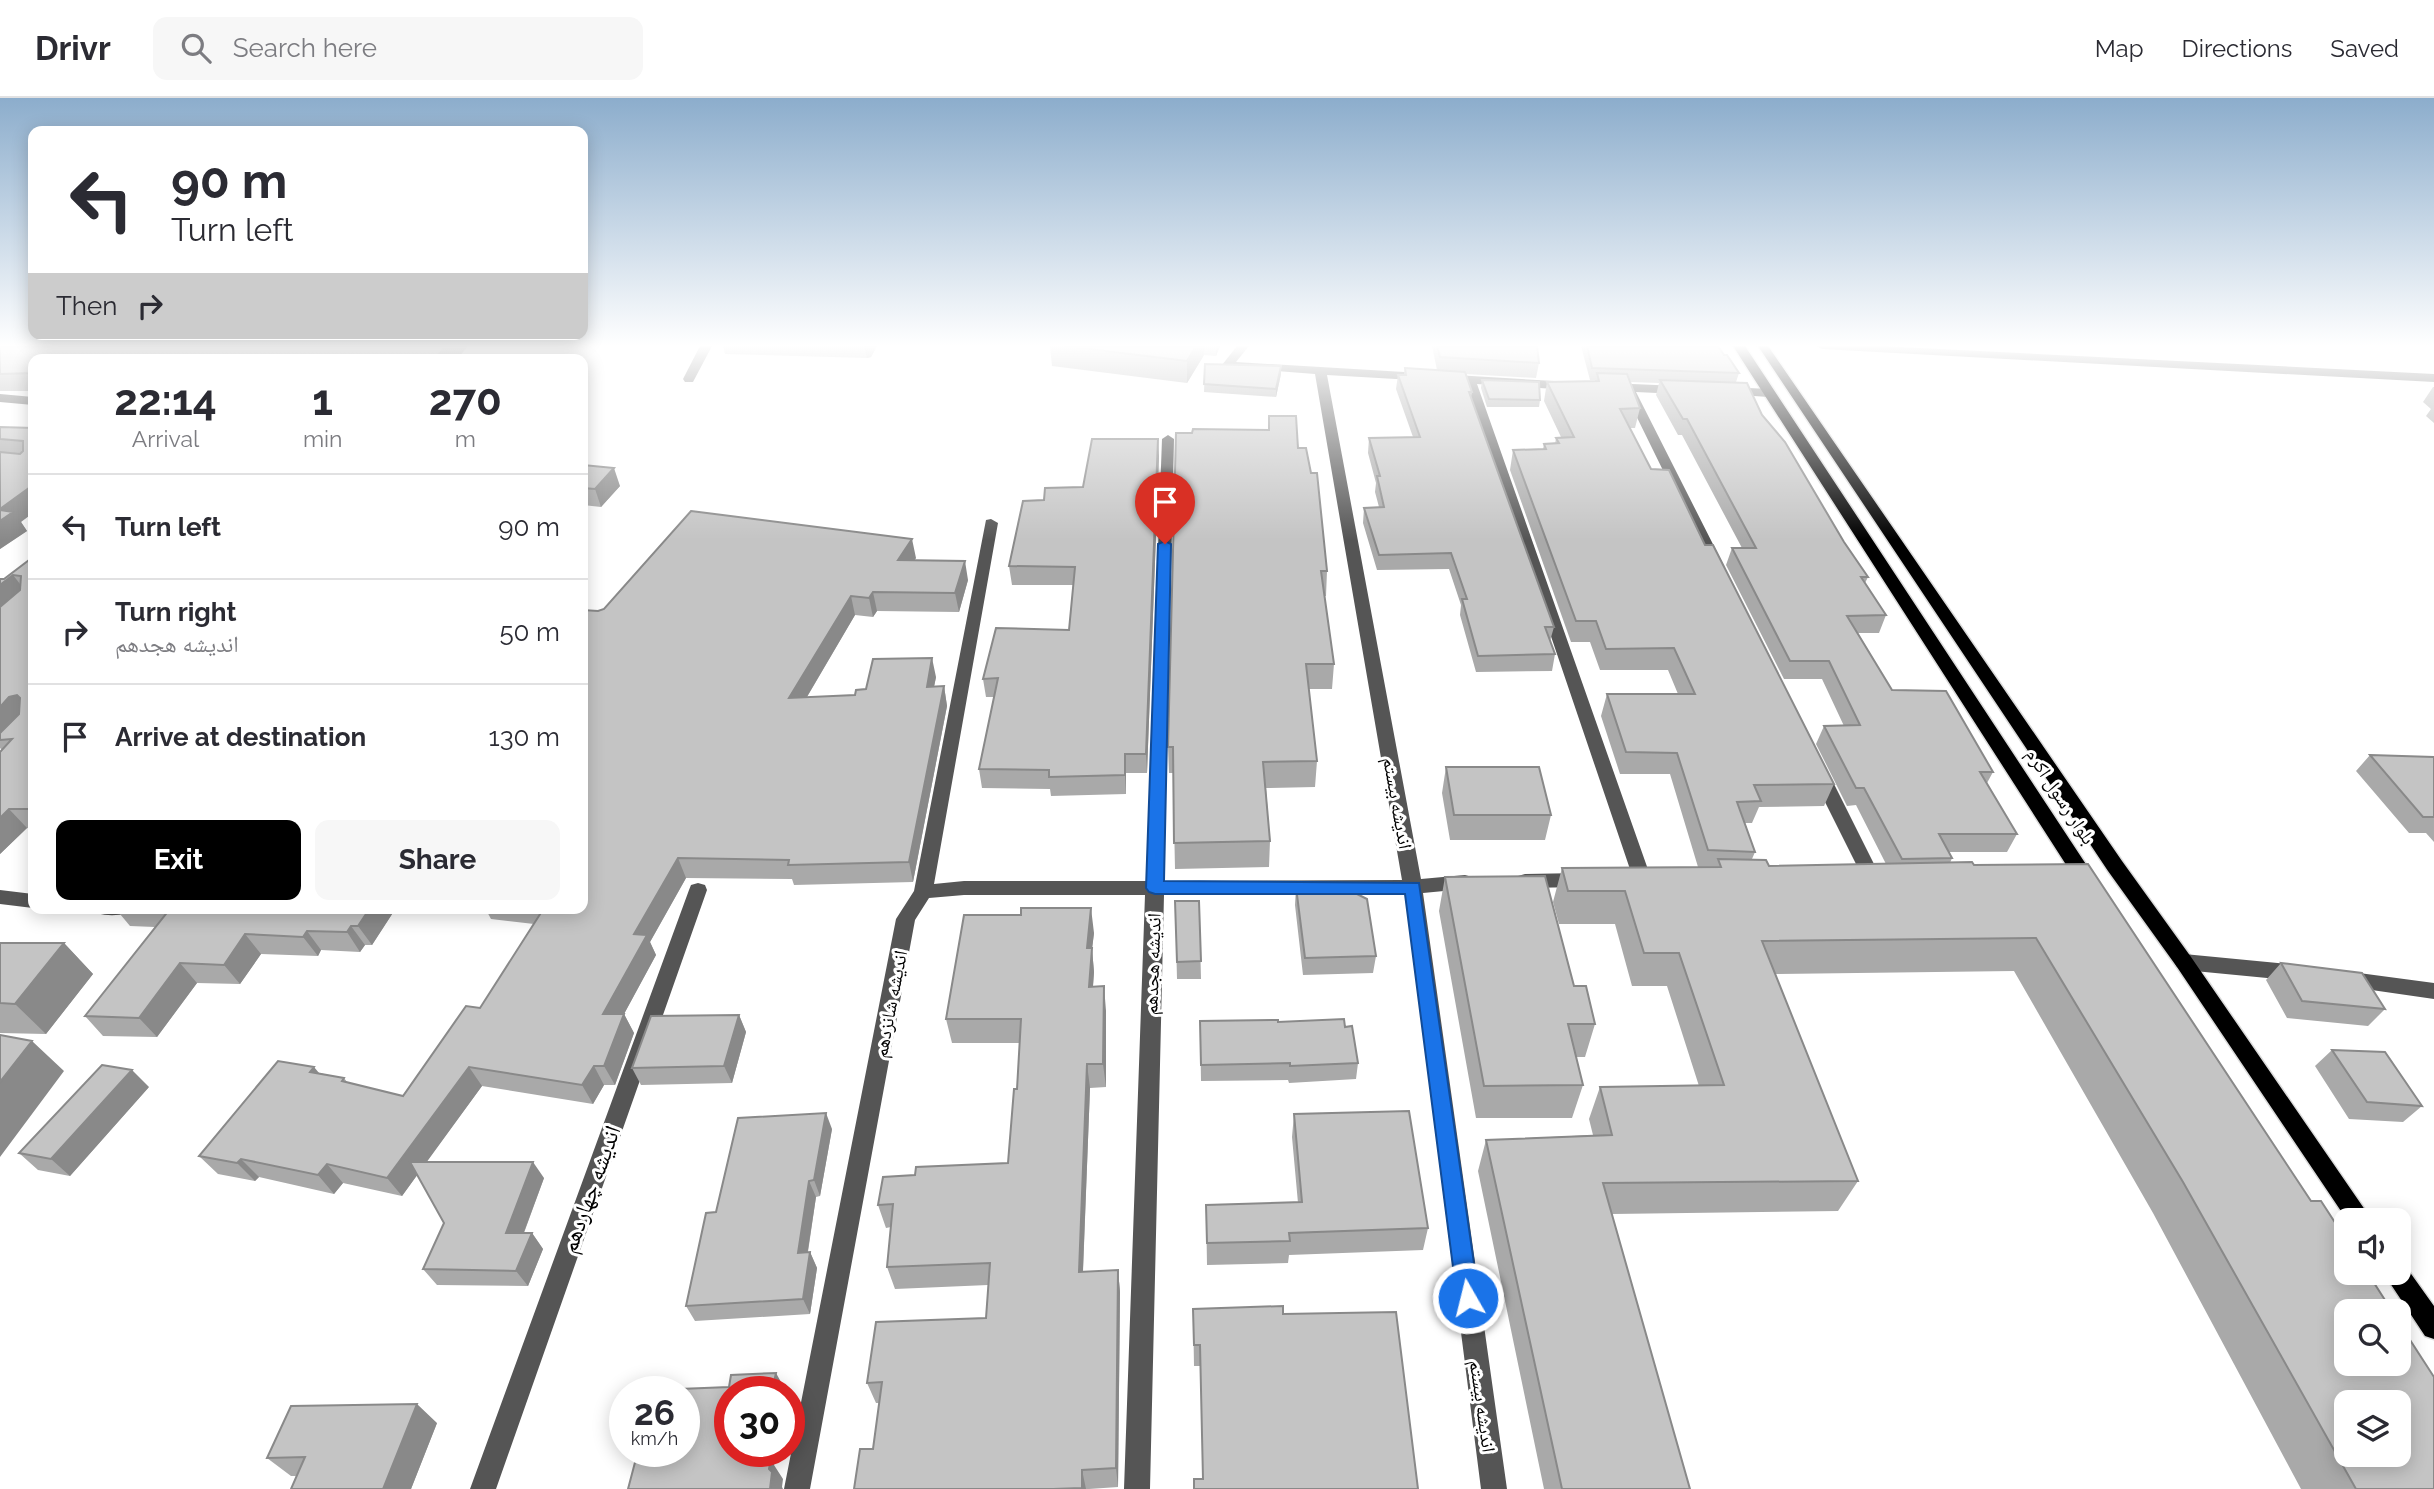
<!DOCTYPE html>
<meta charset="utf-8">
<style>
body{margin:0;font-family:Raleway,"Noto Naskh Arabic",sans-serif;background:#f7f7f7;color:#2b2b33;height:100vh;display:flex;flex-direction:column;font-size:26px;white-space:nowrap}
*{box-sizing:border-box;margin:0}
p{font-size:23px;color:#7c7c81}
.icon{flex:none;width:38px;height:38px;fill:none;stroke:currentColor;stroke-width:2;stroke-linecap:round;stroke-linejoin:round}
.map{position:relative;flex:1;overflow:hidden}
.drawer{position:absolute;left:28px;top:256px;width:560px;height:560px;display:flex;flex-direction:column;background:#fff;border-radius:14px;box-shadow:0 4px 18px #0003}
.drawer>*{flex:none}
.banner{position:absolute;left:28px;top:28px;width:560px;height:214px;border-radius:14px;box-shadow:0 4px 18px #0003;background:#fff;color:#2b2b33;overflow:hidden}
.fabs{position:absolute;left:2334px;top:1110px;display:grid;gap:14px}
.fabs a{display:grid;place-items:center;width:77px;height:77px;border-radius:14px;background:#fff;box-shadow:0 4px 18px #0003;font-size:35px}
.speed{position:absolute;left:609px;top:1278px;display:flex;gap:14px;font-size:35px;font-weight:700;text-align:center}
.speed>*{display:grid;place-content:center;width:91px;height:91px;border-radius:50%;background:#fff;box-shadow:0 4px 18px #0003;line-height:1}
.speed small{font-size:18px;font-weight:400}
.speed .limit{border:10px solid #d22;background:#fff;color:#111}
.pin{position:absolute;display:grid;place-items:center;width:60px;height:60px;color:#fff;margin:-72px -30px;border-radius:50% 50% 50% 0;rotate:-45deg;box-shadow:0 0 7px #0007}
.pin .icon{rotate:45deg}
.me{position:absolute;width:77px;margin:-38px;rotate:352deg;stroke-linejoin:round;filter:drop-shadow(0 0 5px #0008)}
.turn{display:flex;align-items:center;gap:24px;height:147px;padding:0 28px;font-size:32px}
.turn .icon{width:91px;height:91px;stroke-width:2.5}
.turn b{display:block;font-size:49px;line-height:60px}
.then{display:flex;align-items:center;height:66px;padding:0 28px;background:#0003;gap:14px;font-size:26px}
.eta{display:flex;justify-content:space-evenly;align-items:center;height:119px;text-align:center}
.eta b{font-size:42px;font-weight:700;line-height:49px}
.button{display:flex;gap:14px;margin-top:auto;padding:14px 28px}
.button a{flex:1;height:80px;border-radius:14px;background:#000;color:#fff;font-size:28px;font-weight:700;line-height:80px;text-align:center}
.button a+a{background:#f7f7f7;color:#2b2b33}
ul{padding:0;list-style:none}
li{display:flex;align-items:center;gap:21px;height:105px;padding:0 28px;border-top:2px solid #e1e1e2}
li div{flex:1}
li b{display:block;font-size:26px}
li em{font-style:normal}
header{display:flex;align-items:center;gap:42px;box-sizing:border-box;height:98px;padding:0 35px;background:#fff;border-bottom:2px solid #e1e1e2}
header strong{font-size:33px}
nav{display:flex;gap:38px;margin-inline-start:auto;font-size:24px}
.search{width:490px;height:63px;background:#f7f7f7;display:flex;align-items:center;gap:18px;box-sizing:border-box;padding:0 24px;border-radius:14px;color:#7c7c81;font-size:26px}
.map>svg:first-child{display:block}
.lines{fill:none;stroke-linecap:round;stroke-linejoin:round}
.major-casing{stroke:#dbdbdb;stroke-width:3}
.minor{fill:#555;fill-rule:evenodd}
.major{fill:#000;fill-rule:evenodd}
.wall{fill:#a9a9a9;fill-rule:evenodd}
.shaded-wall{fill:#898989}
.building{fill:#c4c4c4;stroke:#898989;stroke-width:2;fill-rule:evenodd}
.route{fill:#1a73e8;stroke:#114b97;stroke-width:2}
.labels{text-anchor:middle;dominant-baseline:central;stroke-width:6;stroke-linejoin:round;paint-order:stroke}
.street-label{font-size:19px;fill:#000;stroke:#fff}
.near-street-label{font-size:23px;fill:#000;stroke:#fff}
</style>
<header>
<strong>Drivr</strong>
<div class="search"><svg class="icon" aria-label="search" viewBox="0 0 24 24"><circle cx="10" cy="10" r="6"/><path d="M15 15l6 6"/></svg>Search here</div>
<nav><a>Map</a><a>Directions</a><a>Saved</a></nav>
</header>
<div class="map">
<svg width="2434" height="1391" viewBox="0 0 2434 1391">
<rect width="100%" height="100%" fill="#fff"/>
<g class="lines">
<defs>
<path id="major" d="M1733,248H1745L2095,780L2097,785L2095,790H2081Z
M1758,248H1768L2122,763L2191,859L2372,1122H2347L2177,869L2108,773Z
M2399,1164L2404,1166L2434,1208V1241L2425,1238L2388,1182L2384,1174H2399Z"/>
</defs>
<use href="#major" class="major-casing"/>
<path class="minor" d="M700,248H712L693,284H685L683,281Z
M1237,248H1249L1236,264L1571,284L1577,288L1571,292L1477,286L1651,780L1649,785H1635L1633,780L1465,285L1327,277L1421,781L1465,777L1472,779L1474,784L1472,789L1465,791L1423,795L1507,1391H1481L1405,796L1164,797L1150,1391H1124L1145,797H964L929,800L915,822L810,1391H784L896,821L914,793L986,422L991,421L998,425L934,786L964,783H1146L1162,341L1168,337L1174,341L1164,783L1402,782L1315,276L1224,269L1222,267Z
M1816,248H1880L2434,276V284L1822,251Z
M1609,285L1679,288L1685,292L1679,296L1636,294L1723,466L1721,469H1711L1709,466L1624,293L1605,292V286Z
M1728,289L1769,291L1775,295L1769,299L1724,296V290Z
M0,296L33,299V307L0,304Z
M1820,670L1829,676L1884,786L1882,791H1868L1866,786L1811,676Z
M1581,775L1588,777L1590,782L1588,787L1581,789L1525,790L1518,788L1516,783L1518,778L1525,776Z
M698,785L705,787L707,792L496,1391H470L689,792L691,787Z
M0,792L33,796V810L0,806Z
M95,810H129L127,815C117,818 107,818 97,815Z
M2184,856L2299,867L2306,869L2309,875L2306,881L2299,883L2184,872L2177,869L2174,864L2177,859Z
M2344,873L2434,885V901L2337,887L2334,881L2337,875Z"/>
<use href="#major" class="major"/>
</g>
<path class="wall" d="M0,248H468L457,261H33V293H0V294Z
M723,248H877L871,259L867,260L725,256Z
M1050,248H1220L1216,258L1204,257L1187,285L1052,268Z
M1432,248H1537L1539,265L1536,280L1466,276L1472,294L1471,299L1554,529L1550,543L1555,556L1552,573L1476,574L1460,517L1461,507L1449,471L1377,472L1363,425L1364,410L1379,409L1375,394L1376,385L1368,355L1369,340L1413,339L1396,291L1398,277H1404L1405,270L1437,272Z
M1581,248H1718L1724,257L1739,275L1736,284L1762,317L1844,444L1868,479L1865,485L1886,517L1879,535H1858L1892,592L1993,674L1987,685L2017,736L2007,754H1949L1952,760L1950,765L1974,767L2088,766L2434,1391H2301L2153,1115L2014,873L1775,876L1858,1083L1838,1113L1612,1116L1690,1391H1544L1478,1073L1486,1042L1593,1037L1589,1021L1600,989L1699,988L1667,888H1632L1615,826H1559L1553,804L1562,770L1698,769L1670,676H1620L1601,618L1607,596H1678L1668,572H1600L1590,544H1571L1510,372L1513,352L1543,351L1544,346H1555L1556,340L1561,339L1544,303L1547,284L1595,283V282H1590ZM1630,284L1659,285L1656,297L1678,337H1682L1742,450H1732L1726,467L1784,581H1822L1844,628H1824L1816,646L1847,708L1856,707L1886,766L1769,768L1752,761L1755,754L1745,725H1752L1759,709L1824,708L1834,686L1705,447L1651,371L1630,330H1635L1640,310Z
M1205,266L1281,276L1276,299L1204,294Z
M1482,282L1540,302L1539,309H1487L1481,290Z
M2433,289H2434V325L2426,318L2431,311L2423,304Z
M1269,318L1298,350L1327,473L1326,498H1324L1334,566L1332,591H1309L1317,663L1315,689L1266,690L1270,743L1269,769L1175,771L1173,675H1169L1168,649L1192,335L1269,332Z
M0,329L33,330L21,424L27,433L0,451Z
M1159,358L1147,675H1126V696L1051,698L1050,691L982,690L979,671L994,599H986L983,581L1069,532L1073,487H1012L1009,468L1044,402L1083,389Z
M583,367L620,388L601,409L583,407Z
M33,459V731L27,730L0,756L2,652L0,650V481H4Z
M916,460L914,462L968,482L959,514L877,513L873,519L855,517L807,599L855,597L866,591L936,579L934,589L944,588L947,608L913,784L794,787L792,781L686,780L650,844L656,857L624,916L634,935L615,987H604L593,1006L482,988L426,1064L544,1080L524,1135H532L543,1151L528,1188L437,1187L423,1171L444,1125L417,1077L402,1098L343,1085L334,1096L259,1079L255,1083L218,1076L199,1058L319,975L344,980L347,984L403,998L480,910L534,826L491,821L485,810H583V512L598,513Z
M2370,657L2434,659V744L2426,735H2409L2356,673Z
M1446,669L1551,717L1545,742H1450L1442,695Z
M1445,779L1574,888L1595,926L1585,959H1576L1583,987L1572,1020H1476L1439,813Z
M1296,789L1376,858L1373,875L1303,877L1295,807Z
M1175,803H1199L1201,881H1177Z
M115,810H396L372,847H365L360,854L321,852L318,858L261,856L240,886L197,885L157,939L103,938L85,918L155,829L130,828Z
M1094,835L1092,851L1094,874L1093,889L1106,913V989L1090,990L1083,1174L1118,1172L1120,1194L1118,1389L1089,1391H854L873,1351L879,1305H876L867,1285L986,1220L988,1187L895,1191L887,1169L891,1129L886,1130L878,1107L915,1077L1008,1065L1017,991L1020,945H952L946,921Z
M0,845H64L93,876L46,936L0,935Z
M2281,865L2385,911L2368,928L2287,920L2266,882Z
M739,917L746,934L732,985L641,987L632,970Z
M1200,923L1278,924L1345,929L1358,965L1356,981L1289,985L1288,982L1201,983Z
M2332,952L2422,1008L2403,1024L2349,1021L2315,968Z
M149,989L70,1078L38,1072L19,1055Z
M1294,1016L1428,1130L1423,1152L1289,1157L1288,1165L1207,1167L1206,1107L1298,1105L1292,1039Z
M832,1031L820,1098L816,1099L808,1154H810L817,1170L810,1216L695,1223L686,1208L716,1114Z
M1283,1208L1200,1268H1194L1193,1211Z
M437,1325L411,1391H291L296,1378H291L267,1360Z"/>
<path class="shaded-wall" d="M446,248H468L457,261H435Z
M864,248H877L871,259L867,260Z
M1196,248H1204V257L1187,285V263Z
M1216,248H1220L1216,258Z
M1281,268V276L1276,299V291Z
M1158,341L1159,358L1147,675L1146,656Z
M614,370L620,388L601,409L595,391Z
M33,387V415L21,424L27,433L0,451V411Z
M912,441L916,460L902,481L898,462Z
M965,463L968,482L959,514L955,495Z
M13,477L27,495L0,519V487Z
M873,494L877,513L873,519L869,500Z
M851,498L855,517L795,619L789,600Z
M932,560L936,579L930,608L927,589Z
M944,588L947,608L913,784L909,764Z
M17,597L33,616L0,642V609L9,599Z
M1125,656L1126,675V696L1125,677Z
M9,711L27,730L0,756V720Z
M678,760L686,780L650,844L656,857L624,916L634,935L615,987L604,968L603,916L634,836Z
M370,810H396L372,847L358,828Z
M1091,810L1094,835L1092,851L1094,874L1091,913L1089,889L1087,850Z
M351,828L365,847L360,854L347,834Z
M307,833L321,852L318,858L303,839Z
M245,836L261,856L240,886L224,867Z
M64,845L93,876L46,936L15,906Z
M180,865L197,885L157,939L139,920Z
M1104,888L1106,913V989L1103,966Z
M739,917L746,934L732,985L724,968Z
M32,943L64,973L0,1059V984Z
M1087,966L1090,990L1082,1196L1079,1174Z
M594,968L604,987L593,1006L582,987Z
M314,969L330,988L310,974Z
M469,969L482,988L402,1098L387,1080Z
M132,972L149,989L70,1078L51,1061Z
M826,1015L832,1031L820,1098L814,1082Z
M241,1061L259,1079L255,1083L237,1065Z
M533,1064L544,1080L518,1150L506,1135Z
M327,1066L343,1085L334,1096L318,1077Z
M809,1083L816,1099L805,1171L798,1155Z
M532,1135L543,1151L528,1188L516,1173Z
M810,1154L817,1170L810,1216L803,1201Z
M1118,1172L1120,1194L1118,1389L1116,1370Z
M776,1275L786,1293H772Z
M417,1306L437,1325L411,1391H383Z
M760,1353H777L774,1367L783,1381L782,1389L783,1391H770L758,1362Z
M1082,1372L1086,1391H1082Z"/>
<path class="building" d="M0,248H446L435,261H33V275L0,276Z
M1065,248H1196L1187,263Z
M1437,248H1537L1539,265L1440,259Z
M1587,248H1718L1724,257H1727L1739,275L1592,270Z
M1205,266L1281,268L1276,291L1204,286Z
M1405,270L1465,274L1472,294H1469L1554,529H1545L1555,556L1478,558L1462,501H1467L1451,455L1379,457L1364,410L1384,409L1377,378H1380L1369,340L1420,339L1398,277H1406Z
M1597,275L1627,276L1640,310L1620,311L1651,371L1669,372L1705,447H1713L1834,686L1754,687L1761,703L1737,704L1755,754L1708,752L1677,655L1626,654L1607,596H1695L1674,550L1606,551L1596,523H1576L1513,352L1546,351L1544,346L1559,345L1556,340L1574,339L1547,284L1599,283Z
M1482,282L1539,284L1540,302L1489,301Z
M1660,282L1747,285L1762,317L1785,344L1844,444L1868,479H1861L1886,517L1847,518L1892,592L1946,593L1993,674H1980L2017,736H1939L1952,760L1902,761L1864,690H1856L1824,628L1860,627L1829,563H1790L1732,450H1756L1687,321H1683Z
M1269,318H1296L1298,350H1306L1311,375H1317L1327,473H1321L1334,566H1306L1317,663L1263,664L1270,743L1174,745L1173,649H1168L1176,335H1192L1193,331L1269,332Z
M0,329L33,330V387L0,411V354L20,356L23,353V343L0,341Z
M1092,341H1158L1146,656H1125V677L1049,679V672L979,671L998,580L983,581L996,530L1069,532L1075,469L1009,468L1023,403L1044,402L1045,390L1083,389Z
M583,367L614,370L595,391L583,390Z
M0,412L13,414L0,423Z
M691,413L912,441L898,462L965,463L955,495L873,494L869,500L851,498L789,600L855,597L856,592L866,591L873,561L932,560L927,589L944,588L909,764L788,767L789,762L678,760L634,836L647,837L603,916H624L604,968H594L582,987L469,969L387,1080L327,1066L318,1077L241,1061L237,1065L199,1058L278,963L314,969L310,974L344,980L342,983L403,998L466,908L480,910L544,810H583V668L586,663H583V512L598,513L604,511Z
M33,459V711H9L0,720V654L12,641L0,642V635L19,616L20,600L17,597L9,599L0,609V509L20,492L21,478L13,477L0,487V481H4Z
M2370,657L2434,659V719H2423Z
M1446,669H1539L1551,717H1454Z
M1718,761L1766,762L1769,768L1972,764L1974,767L2088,766L2311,1103H2321L2347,1143V1174H2367L2392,1213H2347V1265H2399V1225L2434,1279V1391H2356L2183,1084L2036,840L1762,843L1858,1083L1603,1085L1690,1391H1562L1486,1042L1612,1037L1600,989L1724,987L1679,855H1644L1625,793H1568L1562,770L1721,769ZM2347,1304H2399V1356H2347Z
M1545,778L1574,888H1586L1595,926H1568L1583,987L1484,988L1445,779Z
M1341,788L1367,801L1376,858L1305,860L1296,789Z
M1175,803H1199L1201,863L1177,864Z
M144,810H370L358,828H351L347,834L307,833L303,839L245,836L224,867L180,865L139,920L85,918L169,812Z
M1021,810H1091L1087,850H1092L1089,889L1104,888L1103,966H1087L1079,1174L1118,1172L1116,1370L1082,1372V1390L1053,1391H854L860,1351H873L882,1284L867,1285L876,1224L986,1220L990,1165L887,1169L893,1106L878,1107L883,1079L915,1077L916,1069L1008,1065L1014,991H1017L1021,921H946L964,817H1021Z
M0,845H64L15,906L0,905Z
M2281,865L2362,875L2385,911L2302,903Z
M739,917L724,968L632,970L651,918Z
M1344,921L1345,929L1352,928L1358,965L1290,968V965L1201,967L1200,923L1278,922V924Z
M0,937L32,943L0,984Z
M2332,952L2385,954L2422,1008L2367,1004Z
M102,967L132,972L51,1061L19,1055Z
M1409,1013L1428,1130L1289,1135L1290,1143L1207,1145L1206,1107L1302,1104L1294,1016Z
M826,1015L814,1082L809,1083L798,1155L810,1154L803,1201L686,1208L706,1115L716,1114L738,1020Z
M410,1064H533L506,1135H532L516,1173L423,1171L444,1125Z
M1283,1208V1216L1396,1214L1418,1391H1194V1381H1203L1200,1247H1194L1193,1211Z
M776,1275L772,1293H730V1353H760L758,1362L771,1361L769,1371L772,1374L770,1391H628L638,1353H684V1293H653L654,1292L729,1289L731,1277Z
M417,1306L383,1391H291L305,1359L267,1360L291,1308Z"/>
<linearGradient id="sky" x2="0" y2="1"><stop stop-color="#8cadcc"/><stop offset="0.56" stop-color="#fff"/><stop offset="1" stop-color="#fff" stop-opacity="0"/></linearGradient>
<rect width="2434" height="442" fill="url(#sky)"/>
<path class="route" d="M1165,443L1171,446L1164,783L1419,785L1479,1200L1476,1207L1468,1210L1460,1207L1457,1200L1405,796H1155L1149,794L1146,790L1158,446Z"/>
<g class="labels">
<g class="street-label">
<text transform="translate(2061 698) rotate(57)">بلوار رسول اکرم</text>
<text transform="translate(1398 705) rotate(80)">اندیشه بیستم</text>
<text transform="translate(1152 866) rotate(-88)">اندیشه هجدهم</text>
<text transform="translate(890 906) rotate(-79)">اندیشه شانزدهم</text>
<text transform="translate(1483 1308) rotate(82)">اندیشه بیستم</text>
</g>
<g class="near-street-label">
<text transform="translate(590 1091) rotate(-70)">اندیشه چهاردهم</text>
</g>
</g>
</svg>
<div class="fabs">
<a><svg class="icon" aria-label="sound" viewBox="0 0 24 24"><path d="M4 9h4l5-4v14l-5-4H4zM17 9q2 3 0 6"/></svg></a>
<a><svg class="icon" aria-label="search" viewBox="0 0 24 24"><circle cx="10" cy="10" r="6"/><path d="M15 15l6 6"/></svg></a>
<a><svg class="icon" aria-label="layers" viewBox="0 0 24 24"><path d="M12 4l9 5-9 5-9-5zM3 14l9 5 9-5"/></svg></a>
</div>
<div class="speed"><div>26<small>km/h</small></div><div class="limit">30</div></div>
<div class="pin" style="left:1165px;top:446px;background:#d93025"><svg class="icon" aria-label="arrive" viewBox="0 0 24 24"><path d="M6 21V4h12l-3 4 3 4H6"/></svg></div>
<svg class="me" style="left:1468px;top:1200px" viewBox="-20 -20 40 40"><circle r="17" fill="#1a73e8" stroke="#fff" stroke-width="3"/><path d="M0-11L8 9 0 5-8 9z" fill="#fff"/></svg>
<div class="banner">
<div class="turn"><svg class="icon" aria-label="left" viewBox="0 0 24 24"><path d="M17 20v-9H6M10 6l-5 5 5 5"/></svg><div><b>90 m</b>Turn left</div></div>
<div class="then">Then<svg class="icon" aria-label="right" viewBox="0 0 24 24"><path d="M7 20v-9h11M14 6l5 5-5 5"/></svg></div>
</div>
<section class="drawer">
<div class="eta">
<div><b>22:14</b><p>Arrival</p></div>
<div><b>1</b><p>min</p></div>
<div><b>270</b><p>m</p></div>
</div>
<ul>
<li><svg class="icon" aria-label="left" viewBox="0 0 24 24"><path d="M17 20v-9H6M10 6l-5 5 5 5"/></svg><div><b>Turn left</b></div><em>90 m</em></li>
<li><svg class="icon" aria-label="right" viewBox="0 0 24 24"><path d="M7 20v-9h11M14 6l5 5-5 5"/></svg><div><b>Turn right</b><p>اندیشه هجدهم</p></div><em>50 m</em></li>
<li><svg class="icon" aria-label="arrive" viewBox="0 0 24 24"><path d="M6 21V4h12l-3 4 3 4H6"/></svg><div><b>Arrive at destination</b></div><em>130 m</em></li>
</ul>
<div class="button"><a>Exit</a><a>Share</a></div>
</section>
</div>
